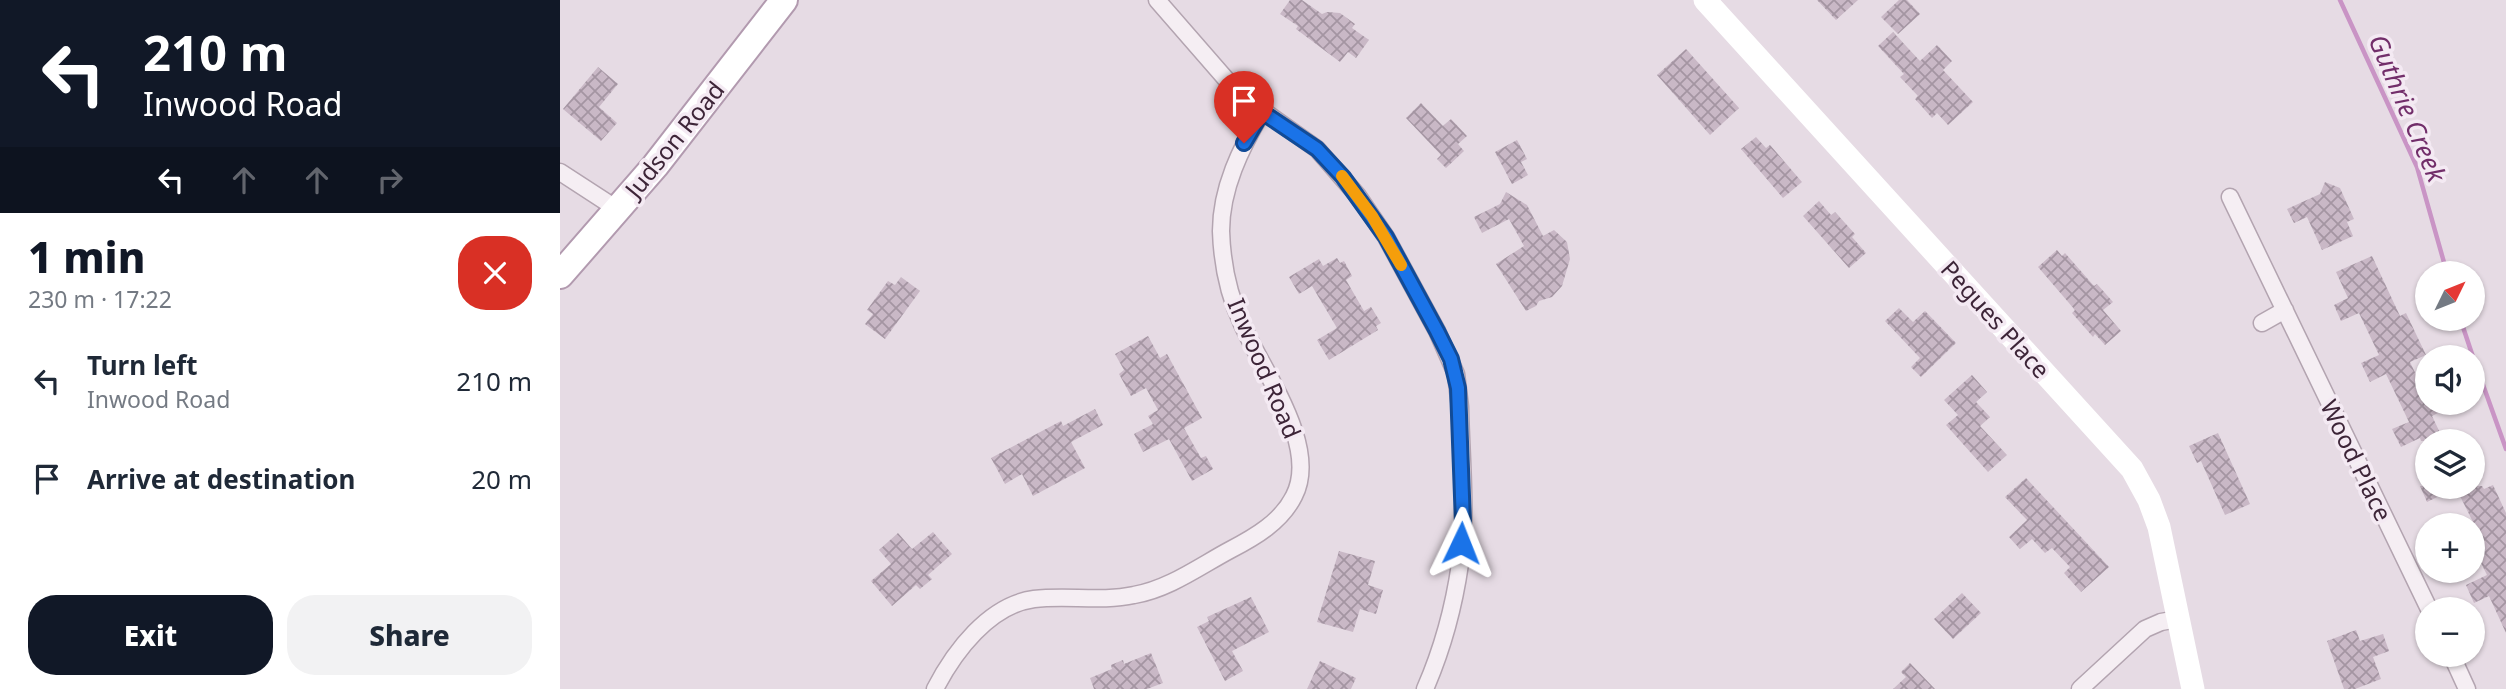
<!DOCTYPE html>
<meta charset="utf-8">
<style>
body{margin:0;font-family:"Noto Sans",sans-serif;background:#f2f2f3;color:#1f2937;height:100vh;display:flex;flex-direction:column;font-size:26px;white-space:nowrap}
*{box-sizing:border-box;margin:0}
p{font-size:23px;color:#747a83}
.icon{flex:none;width:38px;height:38px;fill:none;stroke:currentColor;stroke-width:2;stroke-linecap:round;stroke-linejoin:round}
.map{position:relative;flex:1;overflow:hidden}
.sheet{display:flex;flex-direction:column;background:#fff;width:560px}
.sheet>*{flex:none}
.hud{background:#111827;color:#fff;overflow:hidden}
.needle{width:46px;rotate:47deg}
.tools{position:absolute;left:1855px;top:261px;display:grid;gap:14px}
.tools a{display:grid;place-items:center;width:70px;height:70px;border-radius:50%;background:#fff;box-shadow:0 2px 5px #0004;font-size:35px}
.pin{position:absolute;display:grid;place-items:center;width:60px;height:60px;color:#fff;margin:-72px -30px;border-radius:50% 50% 50% 0;rotate:-45deg;box-shadow:0 0 7px #0007}
.pin .icon{rotate:45deg}
.me{position:absolute;width:77px;margin:-38px;rotate:2deg;stroke-linejoin:round;filter:drop-shadow(0 0 5px #0008)}
.turn{display:flex;align-items:center;gap:24px;height:147px;padding:0 28px;font-size:32px}
.turn .icon{width:91px;height:91px;stroke-width:2.5}
.turn b{display:block;font-size:49px;line-height:60px}
.lanes{display:flex;align-items:center;height:66px;padding:0 28px;background:#0003;justify-content:center;gap:35px;direction:ltr}
.lanes .off{opacity:.35}
.round{display:grid;place-items:center;flex:none;width:74px;height:74px;border-radius:28px;background:#f2f2f3}
.head{display:flex;align-items:center;justify-content:space-between;height:119px;padding:0 28px}
h1{font-size:42px;font-weight:800;line-height:52px;color:#111827}
.cta{display:flex;gap:14px;margin-top:auto;padding:14px 28px}
.cta a{flex:1;height:80px;border-radius:28px;background:#111827;color:#fff;font-size:28px;font-weight:800;line-height:80px;text-align:center}
.cta a+a{background:#f2f2f3;color:#1f2937}
ul{padding:0;list-style:none}
li{display:flex;align-items:center;gap:21px;height:98px;padding:0 28px}
li div{flex:1}
li b{display:block;font-size:26px}
li em{font-style:normal}
main{display:flex;flex:1;min-height:0}
.map>svg:first-child{display:block}
.lines{fill:none;stroke-linecap:round;stroke-linejoin:round}
.stream{stroke:#c994c5;stroke-width:4.5}
.building{fill:url(#building-cross-hatch)}
.street-casing{stroke:#b3a4b0;stroke-width:19}
.primary-casing{stroke:#b29aaf;stroke-width:30}
.street{stroke:#f5eef3;stroke-width:16}
.secondary{stroke:#fff;stroke-width:23}
.primary{stroke:#fff;stroke-width:26}
.route-casing{stroke:#114b97;stroke-width:18}
.route{stroke:#1a73e8;stroke-width:12}
.slow{stroke:#f59e0b;stroke-width:12}
.labels{text-anchor:middle;dominant-baseline:central;stroke-width:7;stroke-linejoin:round;paint-order:stroke}
.street-label{font-size:24px;fill:#3d2538;stroke:#f4eaf3}
.water-label{font-size:26px;font-style:italic;fill:#722e6a;stroke:#f4eaf3}
</style>
<main>
<section class="sheet">
<div class="hud">
<div class="turn"><svg class="icon" aria-label="left" viewBox="0 0 24 24"><path d="M17 20v-9H6M10 6l-5 5 5 5"/></svg><div><b>210 m</b>Inwood Road</div></div>
<div class="lanes"><svg class="icon" aria-label="left" viewBox="0 0 24 24"><path d="M17 20v-9H6M10 6l-5 5 5 5"/></svg><svg class="icon off" aria-label="ahead" viewBox="0 0 24 24"><path d="M12 20V5M6 11l6-6 6 6"/></svg><svg class="icon off" aria-label="ahead" viewBox="0 0 24 24"><path d="M12 20V5M6 11l6-6 6 6"/></svg><svg class="icon off" aria-label="right" viewBox="0 0 24 24"><path d="M7 20v-9h11M14 6l5 5-5 5"/></svg></div>
</div>
<div class="head"><div><h1>1 min</h1><p>230 m · 17:22</p></div><a class="round" style="background:#d93025;color:#fff"><svg class="icon" aria-label="close" viewBox="0 0 24 24"><path d="M6 6l12 12M18 6L6 18"/></svg></a></div>
<ul>
<li><svg class="icon" aria-label="left" viewBox="0 0 24 24"><path d="M17 20v-9H6M10 6l-5 5 5 5"/></svg><div><b>Turn left</b><p>Inwood Road</p></div><em>210 m</em></li>
<li><svg class="icon" aria-label="arrive" viewBox="0 0 24 24"><path d="M6 21V4h12l-3 4 3 4H6"/></svg><div><b>Arrive at destination</b></div><em>20 m</em></li>
</ul>
<div class="cta"><a>Exit</a><a>Share</a></div>
</section>
<div class="map">
<svg width="1946" height="689" viewBox="0 0 1946 689">
<defs>
<pattern id="building-cross-hatch" width="8" height="8" patternUnits="userSpaceOnUse" patternTransform="scale(1.75)"><rect width="8" height="8" fill="#c9b8c6"/><path d="M0 0l8 8M0 8l8-8" fill="none" stroke="#a495a2"/></pattern>
</defs>
<rect width="100%" height="100%" fill="#e6dbe4"/>
<g class="lines">
<path class="stream" d="M1780,0L1857,167L1887,273
M1900,318L1913,357
M1913,357L1946,449"/>
</g>
<path class="building" d="M730,0H742L762,14L767,12L780,13L795,24L792,28L809,40L796,58L788,52L780,62L736,29L738,26L720,14Z
M1257,0H1298L1276,20Z
M1339,0H1347L1360,14L1338,34L1321,17Z
M1333,32L1360,61L1377,45L1392,61L1383,70L1413,102L1388,125L1377,113L1372,118L1355,99L1358,96L1340,77L1344,74L1318,46Z
M1126,49L1179,108L1150,135L1097,75Z
M38,67L58,84L39,107L57,123L41,141L3,109Z
M861,103L883,126L891,119L907,136L898,144L904,151L886,168L877,159L881,155L846,118Z
M1196,137L1206,148L1210,145L1242,182L1223,198L1181,149Z
M957,140L967,159L961,162L968,175L952,184L935,152Z
M1765,182L1780,188L1794,219L1787,222L1793,236L1762,250L1747,217L1734,223L1727,209L1760,194Z
M946,192L967,205L983,236L994,230L1007,242L1010,259L1002,286L992,297L979,301L976,306L966,311L936,264L964,246L949,219L922,233L914,217L940,204Z
M1259,201L1271,215L1275,212L1295,234L1292,237L1306,253L1289,268L1243,216Z
M1497,250L1502,256L1505,253L1534,286L1537,284L1553,302L1543,310L1561,331L1545,345L1535,334L1533,337L1512,313L1515,310L1478,267Z
M1812,256L1840,316L1846,313L1866,355L1850,362L1863,389L1867,387V402H1900L1872,416L1884,441H1861L1860,438L1841,447L1832,429L1849,422L1826,374L1810,382L1801,363L1819,355L1799,313L1781,321L1774,305L1788,298L1776,272Z
M777,258L780,263L784,261L792,276L786,280L804,311L811,307L821,323L816,326L818,330L769,360L757,340L777,328L752,286L739,294L729,277L759,259L763,266Z
M341,277L360,291L325,339L305,324L313,314L307,310L328,281L335,285Z
M1339,308L1353,322L1365,311L1396,343L1361,377L1351,367L1360,358L1325,321Z
M588,336L600,358L607,354L642,418L624,428L641,458L646,456L653,469L632,481L609,439L583,452L574,434L593,424L588,416L598,410L586,388L571,396L559,374L564,370L555,354Z
M1412,375L1427,392L1416,402L1430,417L1420,426L1447,455L1428,472L1386,425L1398,415L1384,400Z
M535,409L543,425L511,442L525,468L473,496L462,474L445,484L431,458L501,421L503,426Z
M1658,433L1690,504L1665,515L1641,461L1637,463L1629,446Z
M1466,478L1549,567L1521,592L1504,573L1510,567L1492,548L1485,553L1472,539L1460,549L1449,537L1467,520L1445,497Z
M1933,485L1946,513V633L1929,596L1914,603L1906,585L1927,575L1913,547V522L1896,488L1867,502L1860,486H1922L1924,489Z
M373,532L392,554L368,575L372,579L360,589L356,585L332,606L311,581L331,564L319,550L338,533L352,549Z
M779,551L815,561L808,585L823,590L816,614L800,609L793,632L757,622Z
M1402,593L1421,613L1393,639L1374,619Z
M691,597L709,632L672,651L683,671L665,681L637,627L649,621L647,617Z
M1796,630L1800,641L1823,634L1829,651L1813,657L1821,679L1795,689H1784L1767,641Z
M591,653L603,683L587,689H534L530,678L552,669L551,665L563,660L564,664Z
M760,661L796,678L791,689H747Z
M1350,663L1375,689H1333L1346,677L1341,672Z"/>
<g class="lines">
<defs>
<path id="street" d="M597,0L678,93L757,149L798,196L826,237L877,331L896,374L900,407C901,459 907,513 900,564C894,606 882,650 865,689
M0,172L57,209
M1670,197L1869,609
M1702,323L1725,310
M1891,654L1907,689
M375,689C394,652 429,605 474,599C507,595 541,602 574,595C609,589 640,566 670,550C695,537 721,522 734,496C760,446 702,370 682,324C669,296 662,262 661,231C661,188 681,148 702,112
M1520,689L1585,629L1601,622L1618,619"/>
<path id="primary" d="M0,275L95,166L224,0"/>
</defs>
<use href="#street" class="street-casing"/>
<use href="#primary" class="primary-casing"/>
<use href="#street" class="street"/>
<path class="secondary" d="M1145,0L1572,469L1589,500L1599,527L1633,689"/>
<use href="#primary" class="primary"/>
</g>
<g class="lines">
<defs>
<path id="route" d="M684,143L702,112L757,149L783,177L826,237L877,331L891,359L898,388L903,523L901,543"/>
</defs>
<use href="#route" class="route-casing"/>
<use href="#route" class="route"/>
<path class="slow" d="M782,176L812,216L841,265"/>
</g>
<g class="labels">
<g class="street-label">
<text transform="translate(114 139) rotate(-51)">Judson Road</text>
<text transform="translate(1436 319) rotate(48)">Pegues Place</text>
<text transform="translate(705 368) rotate(67)">Inwood Road</text>
<text transform="translate(1797 460) rotate(64)">Wood Place</text>
</g>
<g class="water-label">
<text transform="translate(1848 108) rotate(67)">Guthrie Creek</text>
</g>
</g>
</svg>
<div class="tools">
<a><svg class="needle" viewBox="-14 -14 28 28"><path d="M0-13l5 13h-10z" fill="#e53935"/><path d="M0 13l5-13h-10z" fill="#747a83"/></svg></a>
<a><svg class="icon" aria-label="sound" viewBox="0 0 24 24"><path d="M4 9h4l5-4v14l-5-4H4zM17 9q2 3 0 6"/></svg></a>
<a><svg class="icon" aria-label="layers" viewBox="0 0 24 24"><path d="M12 4l9 5-9 5-9-5zM3 14l9 5 9-5"/></svg></a>
<a>+</a>
<a>−</a>
</div>
<div class="pin" style="left:684px;top:143px;background:#d93025"><svg class="icon" aria-label="arrive" viewBox="0 0 24 24"><path d="M6 21V4h12l-3 4 3 4H6"/></svg></div>
<svg class="me" style="left:901px;top:543px" viewBox="-20 -20 40 40"><path d="M0-17L14 15 0 8-14 15z" fill="#1a73e8" stroke="#fff" stroke-width="4"/></svg>
</div>
</main>
